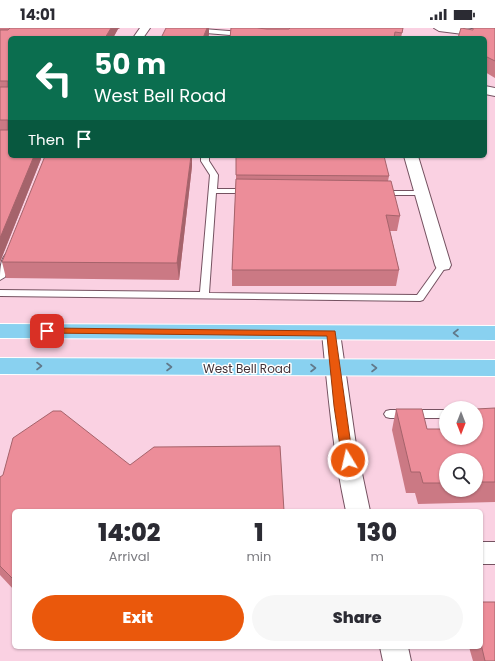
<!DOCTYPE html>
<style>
body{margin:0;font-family:Poppins,sans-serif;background:#f7f7f7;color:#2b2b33;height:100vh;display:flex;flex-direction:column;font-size:15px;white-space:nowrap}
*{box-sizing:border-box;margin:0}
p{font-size:13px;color:#7c7c81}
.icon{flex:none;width:22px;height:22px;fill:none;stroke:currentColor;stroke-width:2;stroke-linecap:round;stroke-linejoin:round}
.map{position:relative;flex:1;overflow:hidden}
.details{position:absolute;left:12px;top:481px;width:471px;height:140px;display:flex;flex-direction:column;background:#fff;border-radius:6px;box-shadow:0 1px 3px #0004}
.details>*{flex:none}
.top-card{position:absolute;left:8px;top:8px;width:479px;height:122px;border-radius:6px;box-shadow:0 1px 3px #0004;background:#0b6e4f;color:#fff;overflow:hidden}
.needle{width:26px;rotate:180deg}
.controls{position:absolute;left:439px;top:373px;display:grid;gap:8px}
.controls a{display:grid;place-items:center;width:44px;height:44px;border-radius:50%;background:#fff;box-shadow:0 1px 3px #0004;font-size:20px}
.pin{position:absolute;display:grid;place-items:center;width:34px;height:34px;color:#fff;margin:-17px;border-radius:8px;box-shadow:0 2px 6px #0006}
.me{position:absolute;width:44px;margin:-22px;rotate:351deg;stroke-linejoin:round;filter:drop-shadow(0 0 3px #0008)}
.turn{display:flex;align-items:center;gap:14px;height:84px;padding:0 20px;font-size:18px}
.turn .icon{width:52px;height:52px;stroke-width:2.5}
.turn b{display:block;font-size:28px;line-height:34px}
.then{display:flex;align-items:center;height:38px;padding:0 20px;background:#0003;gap:8px;font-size:15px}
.eta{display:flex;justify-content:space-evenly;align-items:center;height:68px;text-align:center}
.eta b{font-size:24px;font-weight:800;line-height:28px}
.cta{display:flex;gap:8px;margin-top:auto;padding:8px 20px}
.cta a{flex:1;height:46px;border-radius:24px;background:#ea580c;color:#fff;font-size:16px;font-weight:800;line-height:46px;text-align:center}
.cta a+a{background:#f7f7f7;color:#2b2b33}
.status{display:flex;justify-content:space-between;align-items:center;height:28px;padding:0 20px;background:#fff;direction:ltr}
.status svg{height:11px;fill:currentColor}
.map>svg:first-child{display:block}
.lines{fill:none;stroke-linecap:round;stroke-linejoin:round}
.service-casing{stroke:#755261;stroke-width:2}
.minor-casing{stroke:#755261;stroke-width:2}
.primary-casing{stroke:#fff;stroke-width:2}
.service{fill:#fff;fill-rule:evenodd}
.minor{fill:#fff;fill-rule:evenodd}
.primary{fill:#89d1f0;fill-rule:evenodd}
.wall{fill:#cb7984;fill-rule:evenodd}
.shaded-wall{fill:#a5636b}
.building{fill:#ec8d99;stroke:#a5636b}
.oneway{stroke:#61798a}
.route{fill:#ea580c;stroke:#983908}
.labels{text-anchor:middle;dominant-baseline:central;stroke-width:3;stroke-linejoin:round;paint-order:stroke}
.street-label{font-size:12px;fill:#413137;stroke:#fff}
</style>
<div class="status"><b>14:01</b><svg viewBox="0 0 49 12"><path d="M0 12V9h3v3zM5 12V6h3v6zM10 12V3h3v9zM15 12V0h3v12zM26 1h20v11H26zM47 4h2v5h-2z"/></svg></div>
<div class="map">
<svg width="495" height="633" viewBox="0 0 495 633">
<rect width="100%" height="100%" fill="#fad1e2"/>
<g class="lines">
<defs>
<path id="service" d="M167,0H190L242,4L245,6L242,8L170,2Z
M201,128H209V133L218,147L217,161H249L253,163L249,165H216L209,265L417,267L440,235L443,234L447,237L423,272L420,273L0,268V262L200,264L210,147L201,133Z
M378,163H422L426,165L422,167H378Z
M8,225L12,228L5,249L0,252C0,243 0,229 8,225Z
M390,382H446V390H390L386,389L384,386L386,383Z"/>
<path id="minor" d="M140,0H150L143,10H133Z
M434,0H464L495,4V10L439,3Z
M485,58L495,60V68L485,66Z
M404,128H418L451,237L449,241L443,242L437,241L435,237Z
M331,299L338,301L340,305L356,417L370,483H346C333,424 328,365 322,305L324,301Z
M481,514H495V536H481Z
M380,619H408L411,633H383Z"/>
<path id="primary" d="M0,296L495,298V312L0,310Z
M0,330L495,332V348L0,346Z"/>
</defs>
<use href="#service" class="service-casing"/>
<use href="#minor" class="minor-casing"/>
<use href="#primary" class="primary-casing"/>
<use href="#service" class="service"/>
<use href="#minor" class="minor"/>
<use href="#primary" class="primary"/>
</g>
<path class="wall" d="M0,0H120L118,1L113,10H10V128L41,131L0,234Z
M231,0H403L401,10H230Z
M495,0V50L485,44V10L473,2Z
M236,128L389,148L388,153L400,188L397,203H390L399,242L396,258H232V242L236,151Z
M192,138L179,252L6,250L2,234Z
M495,380V474L418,476L415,465H406L392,402L396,381L427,401L476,410ZM446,432H476V462H446Z
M280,418L14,483V562L0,547V449L130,437Z
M481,574L495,633H473L469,619H481Z"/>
<path class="shaded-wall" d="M111,0H120L118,1L113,10H105Z
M207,0H209V7L208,10H203Z
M34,128H41V131L0,234V210Z
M191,128H192V138L179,252L177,235Z"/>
<path class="building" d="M10,0H111L105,10H10V128H34L0,210V102H8V92H0V59H8V53H0V2H8Z
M166,0H207L203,10H161Z
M231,0H257L267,1H289L290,0H403L402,5L395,4L394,10H230Z
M461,0L473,2V0H495V33L485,28V10H458Z
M45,128H191L177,235L2,234Z
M236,128H384L389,148L236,147Z
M236,151L391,153L400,188L386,187L399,242H232Z
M495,380V454H476V432H446V455H423L420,444H411L396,381H422L427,401H446V410H476V381Z
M53,383H61L130,437L154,419L280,418L284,483H14V552L0,538V449L3,447L13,410Z
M481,574H495V633H485L481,616Z"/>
<defs><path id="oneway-chevron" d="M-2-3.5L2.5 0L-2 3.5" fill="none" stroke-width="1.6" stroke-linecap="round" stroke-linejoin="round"/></defs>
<g class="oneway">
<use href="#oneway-chevron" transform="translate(456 305) rotate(180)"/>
<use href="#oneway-chevron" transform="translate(39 338)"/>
<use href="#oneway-chevron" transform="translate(169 339)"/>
<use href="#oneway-chevron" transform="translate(313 340)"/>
<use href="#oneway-chevron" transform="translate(374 340)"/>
</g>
<path class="route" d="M47,300L335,303L353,432L348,436L342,432L334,378L327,308L44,305V301Z"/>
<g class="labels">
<g class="street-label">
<text x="247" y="340">West Bell Road</text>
</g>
</g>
</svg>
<div class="controls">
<a><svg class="needle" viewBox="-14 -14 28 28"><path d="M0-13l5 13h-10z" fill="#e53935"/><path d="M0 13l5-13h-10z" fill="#7c7c81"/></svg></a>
<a><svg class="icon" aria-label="search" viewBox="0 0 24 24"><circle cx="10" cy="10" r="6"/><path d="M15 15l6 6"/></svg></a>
</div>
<div class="pin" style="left:47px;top:303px;background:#d93025"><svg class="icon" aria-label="arrive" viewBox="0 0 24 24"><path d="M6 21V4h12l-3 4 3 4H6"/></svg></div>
<svg class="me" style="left:348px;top:432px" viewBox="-20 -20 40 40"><circle r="17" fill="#ea580c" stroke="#fff" stroke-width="3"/><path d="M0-11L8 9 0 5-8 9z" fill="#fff"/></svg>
<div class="top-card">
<div class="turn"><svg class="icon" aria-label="left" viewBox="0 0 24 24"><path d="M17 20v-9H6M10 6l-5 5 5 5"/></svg><div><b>50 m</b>West Bell Road</div></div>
<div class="then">Then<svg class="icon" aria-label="arrive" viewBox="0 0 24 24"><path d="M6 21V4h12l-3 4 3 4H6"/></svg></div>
</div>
<section class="details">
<div class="eta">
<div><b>14:02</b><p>Arrival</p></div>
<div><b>1</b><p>min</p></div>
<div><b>130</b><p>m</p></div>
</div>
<div class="cta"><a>Exit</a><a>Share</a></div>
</section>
</div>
